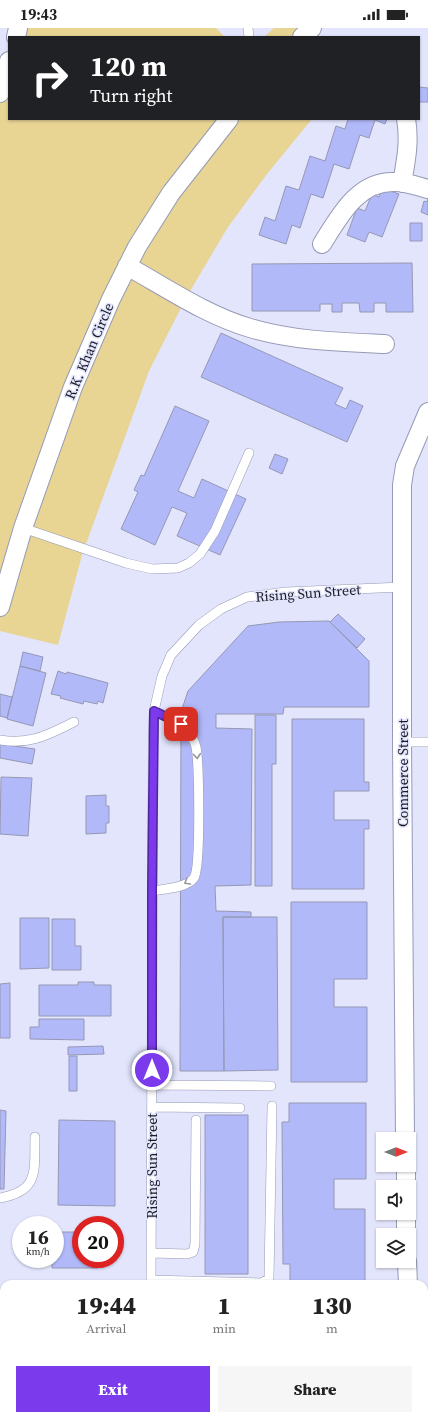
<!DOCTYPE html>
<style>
body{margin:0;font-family:"Source Serif 4",serif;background:#f6f6f6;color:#222;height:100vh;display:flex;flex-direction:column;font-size:15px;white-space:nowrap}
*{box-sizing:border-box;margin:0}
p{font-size:13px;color:#767676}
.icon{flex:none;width:22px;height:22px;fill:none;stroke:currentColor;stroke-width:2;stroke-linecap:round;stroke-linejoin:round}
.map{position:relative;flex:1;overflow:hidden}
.details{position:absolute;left:0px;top:1252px;width:428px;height:140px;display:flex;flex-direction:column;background:#fff;border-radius:12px 12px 0 0;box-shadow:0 1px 3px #0004}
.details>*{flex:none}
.top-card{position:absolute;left:8px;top:8px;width:412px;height:84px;border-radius:0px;box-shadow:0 1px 3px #0004;background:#202124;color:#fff;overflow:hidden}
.needle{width:26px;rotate:90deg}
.controls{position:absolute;left:376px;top:1104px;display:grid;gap:8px}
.controls a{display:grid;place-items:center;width:40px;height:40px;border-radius:0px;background:#fff;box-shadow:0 1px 3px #0004;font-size:20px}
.speed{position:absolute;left:12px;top:1188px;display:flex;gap:8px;font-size:20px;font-weight:700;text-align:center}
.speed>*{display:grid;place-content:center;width:52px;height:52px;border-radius:50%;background:#fff;box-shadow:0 1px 3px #0004;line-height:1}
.speed small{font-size:10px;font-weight:400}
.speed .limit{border:6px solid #d22;background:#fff;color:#111}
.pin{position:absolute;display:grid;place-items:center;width:34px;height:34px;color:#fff;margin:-17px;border-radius:8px;box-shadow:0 2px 6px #0006}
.me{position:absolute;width:44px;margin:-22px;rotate:0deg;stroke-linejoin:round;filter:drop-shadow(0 0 3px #0008)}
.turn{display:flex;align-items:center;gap:14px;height:84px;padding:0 16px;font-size:18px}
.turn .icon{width:52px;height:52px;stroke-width:2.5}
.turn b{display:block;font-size:28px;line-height:34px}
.eta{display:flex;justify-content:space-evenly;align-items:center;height:68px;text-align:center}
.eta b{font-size:24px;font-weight:800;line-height:28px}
.action{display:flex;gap:8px;margin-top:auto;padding:8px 16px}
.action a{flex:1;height:46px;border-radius:0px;background:#7c3aed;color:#fff;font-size:16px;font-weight:800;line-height:46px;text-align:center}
.action a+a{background:#f6f6f6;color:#222}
.status{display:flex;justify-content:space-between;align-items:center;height:28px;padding:0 20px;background:#fff;direction:ltr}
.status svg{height:11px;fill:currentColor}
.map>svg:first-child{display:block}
.green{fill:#e8d493}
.building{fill:#b2b9f9;stroke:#9598b4}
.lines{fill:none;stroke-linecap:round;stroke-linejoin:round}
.service-casing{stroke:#969ab5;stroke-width:10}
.minor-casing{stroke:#969ab5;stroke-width:20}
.service{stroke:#fff;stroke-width:9}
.minor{stroke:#fff;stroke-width:18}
.oneway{stroke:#98989c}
.route-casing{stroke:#51269a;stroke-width:10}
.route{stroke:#7c3aed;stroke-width:7}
.labels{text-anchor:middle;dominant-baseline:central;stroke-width:3;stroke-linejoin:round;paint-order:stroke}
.street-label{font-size:14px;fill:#191a24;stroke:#e2e5fc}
</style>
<div class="status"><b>19:43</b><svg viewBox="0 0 49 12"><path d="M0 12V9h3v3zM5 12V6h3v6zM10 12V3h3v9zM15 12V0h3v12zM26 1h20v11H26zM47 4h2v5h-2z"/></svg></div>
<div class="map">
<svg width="428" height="1392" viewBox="0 0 428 1392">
<rect width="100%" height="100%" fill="#e2e5fc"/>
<path class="green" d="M17,0H216L225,9H15Z
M274,0H313L303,9H264Z
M9,31V91H312L267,146L228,199L186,270L149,343L82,527L58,617L0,603V63Z"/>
<path class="building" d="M419,59L428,60V74H419Z
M348,91H387L385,96L375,92L369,110L360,107L349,141L334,136L323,170L311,166L300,200L292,197L286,216L259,207L265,189L275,193L286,158L299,162L310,128L325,133L336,98L345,101Z
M382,160L399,166L382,209L369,204L365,214L347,207L357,180L365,183L372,166L379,169Z
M428,170V187L421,184L424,173L427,174Z
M410,195H422V213H410Z
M412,235L413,284H386V275H374V284H360L359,275H342V284H332V276H320V283H252V236Z
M221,305L343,360L335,376L346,381L350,372L363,378L347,414L201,349Z
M175,378L209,393L178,463L194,470L202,451L246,471L220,527L177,508L187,485L172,479L155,517L121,501L138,464L134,462L141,447L144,448Z
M275,426L288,431L282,446L269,440Z
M338,586L365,611L357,620L330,594Z
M329,593L369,633V679H284L283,686H216V700L252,701L251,857L215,858L216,883L251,884V889H223L224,1043H180L181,684L188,663L248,598L279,594Z
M23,624L43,629L40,643L20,638Z
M20,638L46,645L33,698L7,691Z
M58,643L66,646L67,644L108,655L103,675L98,673L97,676L84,673L83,676L60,670L61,668L51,666Z
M0,666L12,669L7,690L0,688Z
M255,687H276V736H272V858H255Z
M292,691H364V754H369V763H334V792H369V801H364V861H292Z
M0,716L35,721L32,736L0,730Z
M1,749L32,750L28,808L0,806Z
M106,767V778H109V795H106V805L86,806V768Z
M291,874H367V951H334V979H367V1054H291Z
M223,889H277L278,1042L224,1043Z
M20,890H49V940L20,941Z
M52,891H75V918H81V942H52Z
M78,954H94V957H111V988H39V957H78Z
M10,955V1010H0V956Z
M39,991H84V1012L30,1011V999H39Z
M103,1018L104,1026L68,1027V1019Z
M69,1028H77V1063H69Z
M289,1075H366V1151H334V1181H365V1253H290V1236H283L282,1094H289Z
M0,1082L6,1083L4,1161H0Z
M205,1087H248V1246H205Z
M59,1092L115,1093V1178L58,1177Z
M55,1204H81V1231H98V1240H52V1231H55Z
M424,1319H428V1392H369V1388H424Z
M33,1388H107V1392H33Z
M217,1388H279L276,1392H217Z"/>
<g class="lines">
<defs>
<path id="service" d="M248,0L249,9
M23,500L126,535L152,541L178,540L189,535L200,526L215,503L249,425
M0,712C31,717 47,707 74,694
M402,714H428
M152,863C163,861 187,860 194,850C201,839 199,735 196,719C195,715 192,709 189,706C181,694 166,689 154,683
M153,1057L271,1058
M152,1079L240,1080
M0,1170C40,1163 34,1142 35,1109
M152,1225L187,1226L193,1224L195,1216L196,1092
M151,1252L261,1255L269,1251L272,1078
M151,1256L153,719L154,683L162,648L171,627L199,597L221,581L247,569L286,564L402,559
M152,1388L153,1392"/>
<path id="minor" d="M16,9L18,0
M302,9L312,0
M0,65L9,33
M402,155C406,133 410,113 406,91
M322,216C339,189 358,152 395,154C406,154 417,158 428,161
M127,238C167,260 206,287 250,300C293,313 340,314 385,316
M0,579L23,500L73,359L111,271L137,219L171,165L229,91
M405,1111L402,714V457L405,438L428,384
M406,1137V1159
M406,1185V1207
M407,1233L408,1256
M424,1287L428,1286
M326,1392L329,1388"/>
</defs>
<use href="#service" class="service-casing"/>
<use href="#minor" class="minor-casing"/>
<use href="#service" class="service"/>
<use href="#minor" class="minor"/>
</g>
<defs><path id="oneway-chevron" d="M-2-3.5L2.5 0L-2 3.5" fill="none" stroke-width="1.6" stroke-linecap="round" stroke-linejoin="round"/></defs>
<g class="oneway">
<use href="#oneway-chevron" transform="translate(197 728) rotate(85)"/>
<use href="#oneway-chevron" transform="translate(187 854) rotate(149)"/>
</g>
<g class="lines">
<defs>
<path id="route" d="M152,1042V863L154,683L181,696"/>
</defs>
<use href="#route" class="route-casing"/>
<use href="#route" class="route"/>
</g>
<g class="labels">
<g class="street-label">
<text transform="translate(89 323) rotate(-67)">R.K. Khan Circle</text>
<text transform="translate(308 565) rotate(-4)">Rising Sun Street</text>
<text transform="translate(403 745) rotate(-90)">Commerce Street</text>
<text transform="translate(152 1138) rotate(-90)">Rising Sun Street</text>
</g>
</g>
</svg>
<div class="controls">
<a><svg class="needle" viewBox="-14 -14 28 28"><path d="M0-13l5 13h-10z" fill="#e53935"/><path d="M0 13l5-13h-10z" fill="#767676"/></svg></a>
<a><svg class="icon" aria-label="sound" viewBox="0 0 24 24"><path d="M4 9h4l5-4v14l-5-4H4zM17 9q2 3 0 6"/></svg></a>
<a><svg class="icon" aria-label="layers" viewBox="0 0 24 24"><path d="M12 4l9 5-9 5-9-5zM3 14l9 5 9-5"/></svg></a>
</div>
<div class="speed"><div>16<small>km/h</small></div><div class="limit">20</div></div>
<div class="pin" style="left:181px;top:696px;background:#d93025"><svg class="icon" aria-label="arrive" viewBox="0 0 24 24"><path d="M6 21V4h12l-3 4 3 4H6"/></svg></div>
<svg class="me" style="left:152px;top:1042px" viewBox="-20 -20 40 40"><circle r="17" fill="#7c3aed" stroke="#fff" stroke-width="3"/><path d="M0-11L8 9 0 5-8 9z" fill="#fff"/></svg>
<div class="top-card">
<div class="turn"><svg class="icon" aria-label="right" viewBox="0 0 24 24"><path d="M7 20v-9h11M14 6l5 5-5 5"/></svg><div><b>120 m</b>Turn right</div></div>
</div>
<section class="details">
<div class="eta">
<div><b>19:44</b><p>Arrival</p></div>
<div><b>1</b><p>min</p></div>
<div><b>130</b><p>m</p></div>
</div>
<div class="action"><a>Exit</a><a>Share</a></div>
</section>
</div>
